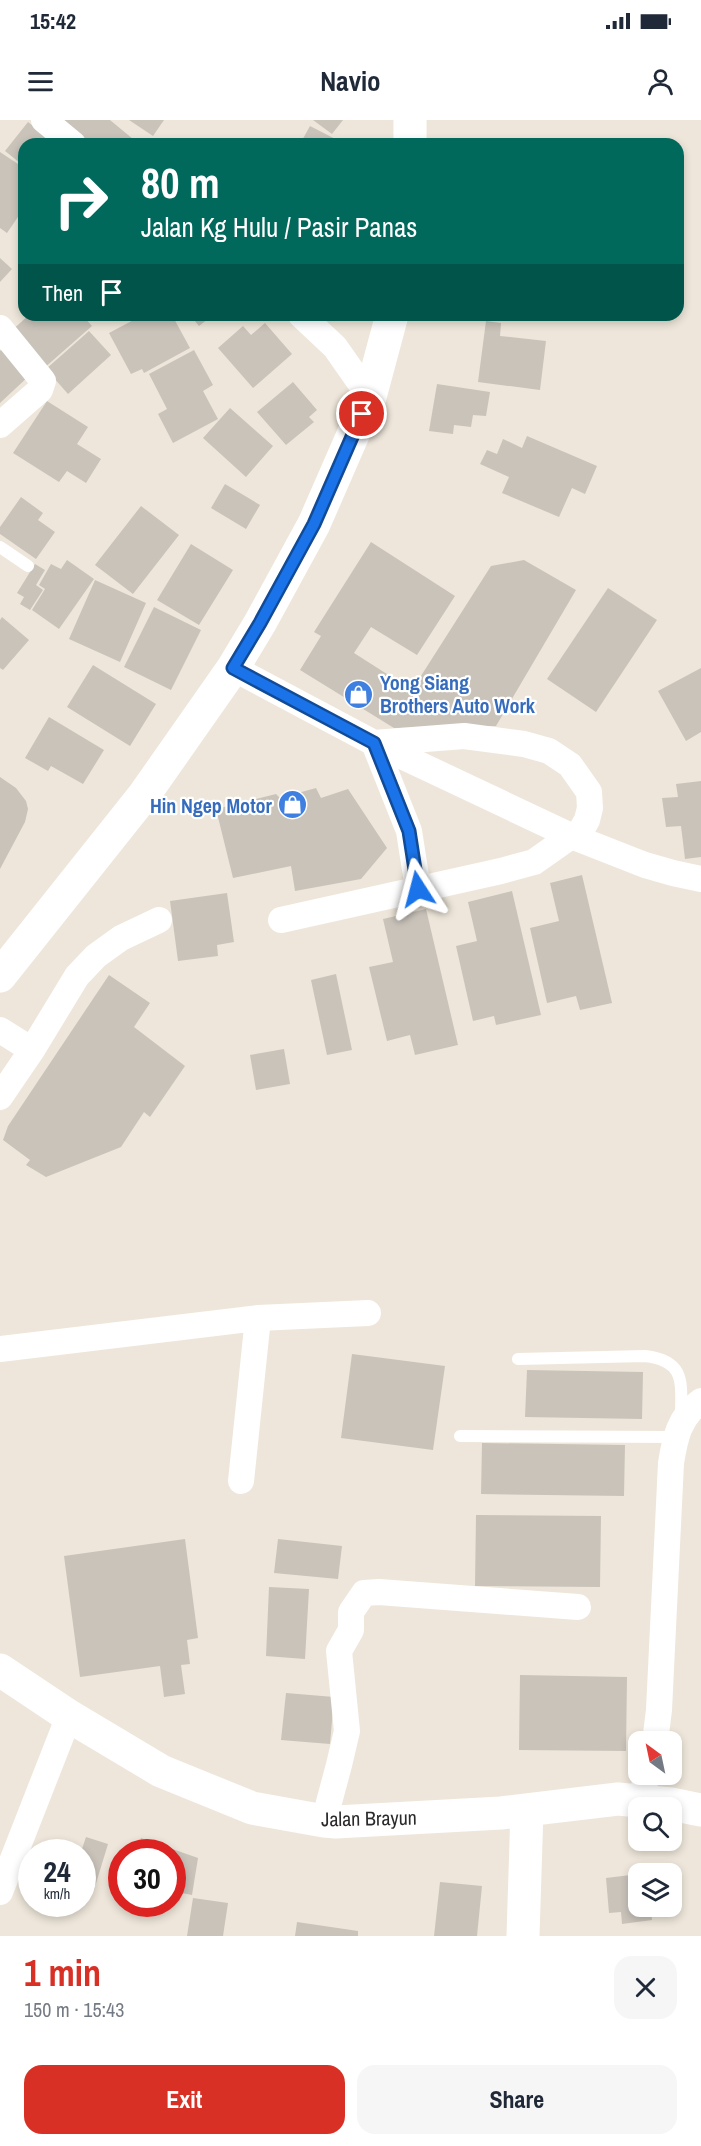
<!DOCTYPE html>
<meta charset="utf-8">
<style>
body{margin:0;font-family:"Archivo Narrow",sans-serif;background:#f6f6f7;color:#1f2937;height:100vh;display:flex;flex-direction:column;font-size:22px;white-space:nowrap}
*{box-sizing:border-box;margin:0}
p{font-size:20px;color:#747a83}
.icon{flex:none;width:33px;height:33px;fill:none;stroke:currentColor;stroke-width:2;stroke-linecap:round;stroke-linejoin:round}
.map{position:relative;height:1816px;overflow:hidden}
.panel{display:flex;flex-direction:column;background:#fff;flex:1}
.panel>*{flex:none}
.banner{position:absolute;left:18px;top:18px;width:666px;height:183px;border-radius:18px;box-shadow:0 3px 9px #0003;background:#00695c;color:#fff;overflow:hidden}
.needle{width:39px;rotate:327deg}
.fabs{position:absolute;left:628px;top:1611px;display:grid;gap:12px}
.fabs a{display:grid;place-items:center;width:54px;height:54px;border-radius:12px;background:#fff;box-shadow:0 3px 9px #0003;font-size:30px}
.speed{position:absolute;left:18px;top:1719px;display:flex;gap:12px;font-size:30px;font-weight:700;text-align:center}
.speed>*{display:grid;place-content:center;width:78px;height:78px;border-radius:50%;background:#fff;box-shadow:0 3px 9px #0003;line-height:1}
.speed small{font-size:15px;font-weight:400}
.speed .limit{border:9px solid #d22;background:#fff;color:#111}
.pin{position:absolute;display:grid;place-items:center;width:51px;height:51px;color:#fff;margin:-26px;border:3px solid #fff;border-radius:50%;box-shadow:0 2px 6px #0007}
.me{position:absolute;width:66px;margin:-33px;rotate:351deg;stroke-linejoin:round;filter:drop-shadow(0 0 4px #0008)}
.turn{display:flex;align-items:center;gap:21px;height:126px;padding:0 24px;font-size:27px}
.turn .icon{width:78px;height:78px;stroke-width:2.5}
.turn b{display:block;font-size:42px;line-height:51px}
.then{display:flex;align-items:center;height:57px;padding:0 24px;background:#0003;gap:12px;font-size:22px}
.round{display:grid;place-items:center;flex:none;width:63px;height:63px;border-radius:18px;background:#f6f6f7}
.summary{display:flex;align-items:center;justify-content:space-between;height:102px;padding:0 24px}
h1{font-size:36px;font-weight:700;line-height:45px;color:#d93025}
.button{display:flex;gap:12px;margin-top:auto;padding:12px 24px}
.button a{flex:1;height:69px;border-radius:18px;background:#d93025;color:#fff;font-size:24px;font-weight:700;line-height:69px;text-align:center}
.button a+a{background:#f6f6f7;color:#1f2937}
.status{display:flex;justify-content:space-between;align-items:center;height:42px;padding:0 30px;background:#fff;direction:ltr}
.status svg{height:16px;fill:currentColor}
header{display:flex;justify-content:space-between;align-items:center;height:78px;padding:0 24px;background:#fff;font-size:27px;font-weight:700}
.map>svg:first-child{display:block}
.building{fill:#c9c3ba}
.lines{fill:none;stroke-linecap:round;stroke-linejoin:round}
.lane{stroke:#fff;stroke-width:12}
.street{stroke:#fff;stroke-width:26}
.secondary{stroke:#fff;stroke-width:33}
.route-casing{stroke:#114b97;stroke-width:15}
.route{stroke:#1a73e8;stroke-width:10}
.labels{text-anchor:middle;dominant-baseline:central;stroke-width:4.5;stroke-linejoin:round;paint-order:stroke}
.shop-label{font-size:20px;font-weight:bold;fill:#366cbe;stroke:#fff;text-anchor:start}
.street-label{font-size:20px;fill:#2a2a2a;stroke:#fff}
</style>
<div class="status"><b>15:42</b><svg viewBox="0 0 49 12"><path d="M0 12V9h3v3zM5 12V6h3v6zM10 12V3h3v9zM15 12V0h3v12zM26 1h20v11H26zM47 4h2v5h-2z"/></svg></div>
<header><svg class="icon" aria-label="menu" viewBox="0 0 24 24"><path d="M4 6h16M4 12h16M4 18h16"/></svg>Navio<svg class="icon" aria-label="person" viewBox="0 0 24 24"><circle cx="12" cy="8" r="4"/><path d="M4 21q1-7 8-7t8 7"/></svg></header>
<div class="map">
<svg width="701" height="1816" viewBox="0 0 701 1816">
<rect width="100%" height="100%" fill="#eee6da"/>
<path class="building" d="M63,0H110L139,24H91Z
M129,0H164L153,16Z
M313,0H343L332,14Z
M28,2L56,24H24V46L5,31Z
M310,6L345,24H300Z
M0,32L24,48V88L7,113L0,108Z
M0,138L12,149L0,162Z
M29,195H82L92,206L43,249L10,212Z
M143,195H172L190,228L144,253L142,249L131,254L109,213Z
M190,195H213L199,206Z
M486,201L501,203L500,216L546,221L540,270L478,262Z
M265,203L292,234L253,268L218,228L243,206L251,215Z
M89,211L111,235L68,274L46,249Z
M5,226L31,254L0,283V231Z
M194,230L213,265L203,271L218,299L173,323L158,294L167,289L149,254Z
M293,262L317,290L309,297L314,302L286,325L257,292Z
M437,264L490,272L486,296L473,295L471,307L454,305L453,314L429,311Z
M47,281L88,307L77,324L101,339L86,363L67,351L59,362L13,333Z
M230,288L273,326L246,357L203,318Z
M527,316L597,346L585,374L572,368L559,397L502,373L509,357L480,344L487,330L497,334L503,319L522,328Z
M225,364L260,385L246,409L211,388Z
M21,377L43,393L38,400L55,412L36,439L0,414V407Z
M141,386L179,415L133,474L95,445Z
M371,422L455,476L417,535L371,507L354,533L412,570L491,446L524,440L576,470L496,606L394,608L300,550L321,516L314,512Z
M191,424L233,450L199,505L157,480Z
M67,440L94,459L59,509L32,490L45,469L39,465L51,444L61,449Z
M35,444L45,450L36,465L43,470L30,490L20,484L24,477L17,473Z
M95,460L146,483L120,542L69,519Z
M608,468L657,500L596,592L547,559Z
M154,487L201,510L171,570L124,547Z
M2,497L29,520L3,550L0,548V500Z
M93,545L156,584L130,626L67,587Z
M701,548V612L686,621L658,571Z
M49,597L104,630L83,664L51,646L48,651L25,638Z
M0,657L16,668L26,681L28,689L25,702L0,749Z
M701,661V737L685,739L681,706L666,707L662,678L678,677L676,664Z
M316,668L321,678L348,669L387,728L361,759L295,771L291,746L233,758L216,689L276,674L280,678Z
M582,755L612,883L580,890L576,876L547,883L530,808L559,801L550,763Z
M512,771L541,895L496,905L494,896L473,901L456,826L477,821L468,782Z
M227,773L234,822L217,825L218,836L178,841L170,781Z
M426,789L458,925L415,935L410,915L387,921L369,847L393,842L383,799Z
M336,854L352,930L327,935L311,860Z
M109,855L150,883L134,907L185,946L150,997L144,992L121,1027L46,1057L26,1045L30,1040L3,1020L8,1006Z
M284,929L290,964L256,970L250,935Z
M352,1234L445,1246L433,1330L341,1318Z
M527,1250L643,1252L642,1299L525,1297Z
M482,1323L625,1325L624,1376L481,1374Z
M476,1395L601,1396L600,1467L475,1466Z
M185,1419L198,1518L187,1520L190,1544L181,1545L185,1574L164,1577L160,1546L80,1557L64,1436Z
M278,1419L342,1426L338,1459L274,1453Z
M269,1467L309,1469L305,1539L266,1536Z
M520,1555L627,1557L626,1631L519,1630Z
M286,1573L334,1577L330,1624L281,1620Z
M86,1717L108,1724L94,1770L82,1767L81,1732Z
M141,1718L198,1738L192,1775L172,1771V1732H139Z
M676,1750L680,1786H672V1754H660V1752Z
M639,1754V1786H656L651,1789L652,1800L622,1804L621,1792L609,1793L606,1758Z
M440,1762L482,1766L477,1816H434Z
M193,1778L228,1783L223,1816H187Z
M297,1802L358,1811V1816H295Z"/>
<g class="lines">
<path class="lane" d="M0,427L28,446
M518,1239L645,1236C687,1241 681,1264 681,1298
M460,1316L675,1317"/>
<path class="street" d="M44,0L73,24
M301,195L335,227L370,277
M0,208L43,261L40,270L0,305
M233,548L374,623L571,716L645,745L673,753L701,759
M281,800L501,751L534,742L571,716L579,714L587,700L590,688L589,672L570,645L549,631L524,624L464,616L374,623L409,711L418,769
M0,910L32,930
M0,977L32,930L77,856L96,836L121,818L159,800
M0,1229L258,1198L368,1193
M241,1361L258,1198
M655,1622L659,1590L671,1343C675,1318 679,1297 701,1281
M641,1680L647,1654
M324,1701L339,1645L347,1611L339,1531L351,1510V1492L364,1473L379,1472L578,1487
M0,1772L69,1596"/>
<path class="secondary" d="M410,0V24
M0,856L144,675L233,548L260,503L314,404L355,310L370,277L392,195
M0,1550L69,1596L161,1651L252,1688L324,1701L336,1702L501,1693L618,1679L671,1684L701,1690
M523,1816L527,1690"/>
</g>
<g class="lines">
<defs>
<path id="route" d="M362,294L314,404L260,503L233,548L374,623L409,711L418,769"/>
</defs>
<use href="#route" class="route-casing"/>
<use href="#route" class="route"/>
</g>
<defs>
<symbol id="shop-disc" viewBox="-11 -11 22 22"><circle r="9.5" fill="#3f7fe0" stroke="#fff"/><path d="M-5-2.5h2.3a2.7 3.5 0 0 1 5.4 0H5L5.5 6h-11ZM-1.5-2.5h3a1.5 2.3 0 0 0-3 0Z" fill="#fff"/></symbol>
</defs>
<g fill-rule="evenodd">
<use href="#shop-disc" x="342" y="558" width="33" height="33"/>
<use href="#shop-disc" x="276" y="668" width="33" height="33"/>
</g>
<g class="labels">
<g class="shop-label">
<text x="380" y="562">Yong Siang<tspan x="380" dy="23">Brothers Auto Work</tspan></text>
<text x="272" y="685" text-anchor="end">Hin Ngep Motor</text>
</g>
<g class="street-label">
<text transform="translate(369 1698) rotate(-1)">Jalan Brayun</text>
</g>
</g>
</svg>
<div class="fabs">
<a><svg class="needle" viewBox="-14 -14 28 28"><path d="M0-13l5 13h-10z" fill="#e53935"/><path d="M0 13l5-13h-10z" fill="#747a83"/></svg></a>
<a><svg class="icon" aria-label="search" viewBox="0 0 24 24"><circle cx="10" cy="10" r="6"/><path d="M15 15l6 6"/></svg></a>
<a><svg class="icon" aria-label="layers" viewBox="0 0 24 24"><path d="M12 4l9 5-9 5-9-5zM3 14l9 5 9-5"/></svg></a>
</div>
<div class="speed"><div>24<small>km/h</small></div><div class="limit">30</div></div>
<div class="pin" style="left:362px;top:294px;background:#d93025"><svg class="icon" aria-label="arrive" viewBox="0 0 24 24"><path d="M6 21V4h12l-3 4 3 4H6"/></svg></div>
<svg class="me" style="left:418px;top:769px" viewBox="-20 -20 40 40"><path d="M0-17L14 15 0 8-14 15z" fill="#1a73e8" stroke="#fff" stroke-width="4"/></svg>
<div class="banner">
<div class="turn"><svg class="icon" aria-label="right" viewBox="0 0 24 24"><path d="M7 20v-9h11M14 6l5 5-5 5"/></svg><div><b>80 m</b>Jalan Kg Hulu / Pasir Panas</div></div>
<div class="then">Then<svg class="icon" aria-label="arrive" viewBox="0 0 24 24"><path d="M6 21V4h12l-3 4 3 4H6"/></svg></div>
</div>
</div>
<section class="panel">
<div class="summary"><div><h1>1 min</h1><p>150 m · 15:43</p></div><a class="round"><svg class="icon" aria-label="close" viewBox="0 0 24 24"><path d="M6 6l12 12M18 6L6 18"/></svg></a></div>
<div class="button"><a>Exit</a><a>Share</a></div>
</section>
